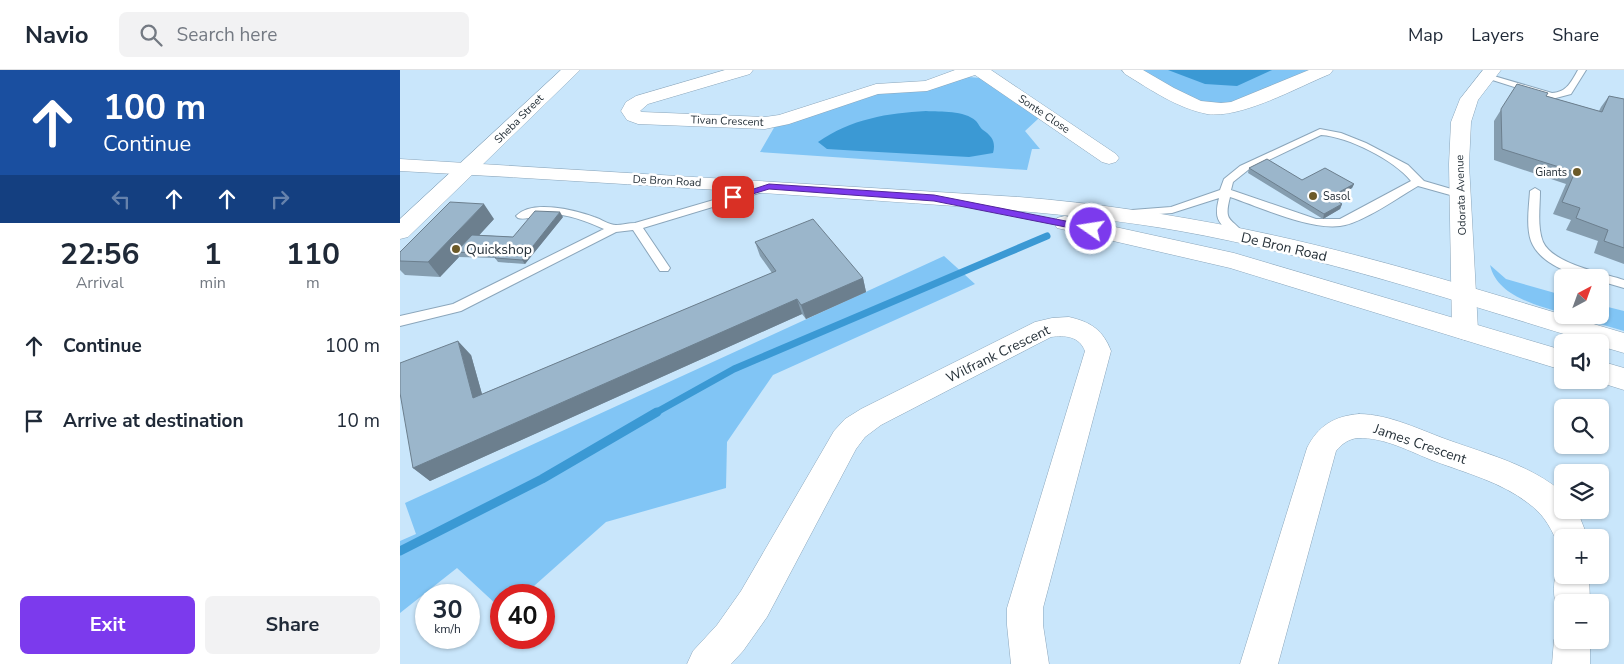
<!DOCTYPE html>
<meta charset="utf-8">
<style>
body{margin:0;font-family:"Nunito Sans",sans-serif;background:#f2f2f3;color:#1f2937;height:100vh;display:flex;flex-direction:column;font-size:19px;white-space:nowrap}
*{box-sizing:border-box;margin:0}
p{font-size:16px;color:#747a83}
.icon{flex:none;width:28px;height:28px;fill:none;stroke:currentColor;stroke-width:2;stroke-linecap:round;stroke-linejoin:round}
.map{position:relative;flex:1;overflow:hidden}
.side{display:flex;flex-direction:column;background:#fff;width:400px}
.side>*{flex:none}
.top-card{background:#1a4fa0;color:#fff;overflow:hidden}
.needle{width:32px;rotate:41deg}
.fabs{position:absolute;left:1154px;top:199px;display:grid;gap:10px}
.fabs a{display:grid;place-items:center;width:55px;height:55px;border-radius:8px;background:#fff;box-shadow:0 1px 4px #0004;font-size:25px}
.speed{position:absolute;left:15px;top:514px;display:flex;gap:10px;font-size:25px;font-weight:700;text-align:center}
.speed>*{display:grid;place-content:center;width:65px;height:65px;border-radius:50%;background:#fff;box-shadow:0 1px 4px #0004;line-height:1}
.speed small{font-size:12px;font-weight:400}
.speed .limit{border:8px solid #d22;background:#fff;color:#111}
.pin{position:absolute;display:grid;place-items:center;width:42px;height:42px;color:#fff;margin:-21px;border-radius:10px;box-shadow:0 2px 8px #0006}
.me{position:absolute;width:55px;margin:-28px;rotate:283deg;stroke-linejoin:round;filter:drop-shadow(0 0 4px #0008)}
.turn{display:flex;align-items:center;gap:18px;height:105px;padding:0 20px;font-size:22px}
.turn .icon{width:65px;height:65px;stroke-width:2.5}
.turn b{display:block;font-size:35px;line-height:42px}
.lanes{display:flex;align-items:center;height:48px;padding:0 20px;background:#0003;justify-content:center;gap:25px;direction:ltr}
.lanes .off{opacity:.35}
.eta{display:flex;justify-content:space-evenly;align-items:center;height:85px;text-align:center}
.eta b{font-size:30px;font-weight:700;line-height:35px}
.action{display:flex;gap:10px;margin-top:auto;padding:10px 20px}
.action a{flex:1;height:58px;border-radius:8px;background:#7c3aed;color:#fff;font-size:20px;font-weight:700;line-height:58px;text-align:center}
.action a+a{background:#f2f2f3;color:#1f2937}
ul{padding:0;list-style:none}
li{display:flex;align-items:center;gap:15px;height:75px;padding:0 20px}
li div{flex:1}
li b{display:block;font-size:19px}
li em{font-style:normal}
header{display:flex;align-items:center;gap:30px;box-sizing:border-box;height:70px;padding:0 25px;background:#fff;border-bottom:1px solid #e0e1e3}
header strong{font-size:24px}
nav{display:flex;gap:28px;margin-inline-start:auto;font-size:18px}
.search{width:350px;height:45px;background:#f2f2f3;display:flex;align-items:center;gap:12px;box-sizing:border-box;padding:0 18px;border-radius:8px;color:#747a83;font-size:19px}
main{display:flex;flex:1;min-height:0}
.map>svg:first-child{display:block}
.green{fill:#81c5f5}
.water{fill:#3b99d4}
.lines{fill:none;stroke-linecap:round;stroke-linejoin:round}
.stream-far1{stroke:#3b99d4;stroke-width:7}
.stream{stroke:#3b99d4;stroke-width:9}
.lane-casing{stroke:#8ba6bb;stroke-width:2}
.street-casing{stroke:#8ba6bb;stroke-width:1}
.secondary-casing{stroke:#8ba6bb;stroke-width:1}
.lane{fill:#fff;fill-rule:evenodd}
.street{fill:#fff;fill-rule:evenodd}
.secondary{fill:#fff;fill-rule:evenodd}
.wall{fill:#859daf}
.shaded-wall{fill:#6c7f8e}
.building{fill:#9bb6cb;stroke:#6c7f8e}
.route{fill:#7c3aed;stroke:#51269a}
.poi-dot{fill:#6c5a28;stroke:#fff;stroke-width:2}
.labels{text-anchor:middle;dominant-baseline:central;stroke-width:5;stroke-linejoin:round;paint-order:stroke}
.far-street-label{font-size:11px;fill:#263139;stroke:#fff}
.far-poi-label{font-size:11px;fill:#263139;stroke:#fff;text-anchor:end}
.street-label{font-size:14px;fill:#263139;stroke:#fff}
.poi-label{font-size:14px;fill:#263139;stroke:#fff;text-anchor:start}
</style>
<header>
<strong>Navio</strong>
<div class="search"><svg class="icon" aria-label="search" viewBox="0 0 24 24"><circle cx="10" cy="10" r="6"/><path d="M15 15l6 6"/></svg>Search here</div>
<nav><a>Map</a><a>Layers</a><a>Share</a></nav>
</header>
<main>
<section class="side">
<div class="top-card">
<div class="turn"><svg class="icon" aria-label="ahead" viewBox="0 0 24 24"><path d="M12 20V5M6 11l6-6 6 6"/></svg><div><b>100 m</b>Continue</div></div>
<div class="lanes"><svg class="icon off" aria-label="left" viewBox="0 0 24 24"><path d="M17 20v-9H6M10 6l-5 5 5 5"/></svg><svg class="icon" aria-label="ahead" viewBox="0 0 24 24"><path d="M12 20V5M6 11l6-6 6 6"/></svg><svg class="icon" aria-label="ahead" viewBox="0 0 24 24"><path d="M12 20V5M6 11l6-6 6 6"/></svg><svg class="icon off" aria-label="right" viewBox="0 0 24 24"><path d="M7 20v-9h11M14 6l5 5-5 5"/></svg></div>
</div>
<div class="eta">
<div><b>22:56</b><p>Arrival</p></div>
<div><b>1</b><p>min</p></div>
<div><b>110</b><p>m</p></div>
</div>
<ul>
<li><svg class="icon" aria-label="ahead" viewBox="0 0 24 24"><path d="M12 20V5M6 11l6-6 6 6"/></svg><div><b>Continue</b></div><em>100 m</em></li>
<li><svg class="icon" aria-label="arrive" viewBox="0 0 24 24"><path d="M6 21V4h12l-3 4 3 4H6"/></svg><div><b>Arrive at destination</b></div><em>10 m</em></li>
</ul>
<div class="action"><a>Exit</a><a>Share</a></div>
</section>
<div class="map">
<svg width="1224" height="594" viewBox="0 0 1224 594">
<rect width="100%" height="100%" fill="#c9e6fb"/>
<path class="green" d="M740,0H911L828,34L797,32Z
M569,7L580,8L639,48L625,61L640,79H632L627,100L360,82L375,56L474,23Z
M544,186L575,214L373,305L327,372L326,418L206,452L125,524L114,522L111,525H101V533L98,536L57,498L0,543V471L16,464L5,433Z
M1090,195L1106,209L1162,225V243C1136,235 1097,226 1090,195Z
M1200,235L1224,241V261L1169,245H1200Z"/>
<path class="water" d="M768,0H872L837,16L805,14Z
M526,41C541,42 564,40 576,51C579,54 580,58 583,60C592,66 596,72 593,83L569,87L460,81L427,79L418,72C451,49 488,43 526,41Z"/>
<g class="lines">
<path class="stream-far1" d="M255,343L334,299L647,166"/>
<path class="stream" d="M0,481L142,409L257,342"/>
<defs>
<path id="lane" d="M1178,0H1186L1171,24L1152,29L1083,7L1087,4L1152,23C1167,22 1171,12 1178,0Z
M920,59L941,63L966,73L1008,95L1024,111L1065,123L1066,125L1061,128L1018,116C999,127 961,154 940,156C909,160 860,137 830,127C823,154 832,147 846,166L840,170L836,169C820,153 813,151 819,128L772,143L732,146L726,143L732,140L771,137L820,120L824,109L840,96ZM921,65C949,67 994,90 1011,111L940,149H916L831,120L833,112L848,100Z
M368,114L373,117L372,119L243,158L270,198L268,201H260L233,160L216,162L61,241L0,256V246L53,234L204,159C186,151 166,143 146,144C136,144 127,151 118,148L116,146C132,129 175,140 194,147C201,149 209,155 216,155C222,155 229,153 235,153Z
M1135,118L1140,121C1140,137 1137,157 1143,172C1153,194 1203,203 1224,210V218L1200,211V208C1177,208 1140,195 1131,171C1126,156 1129,137 1130,121Z"/>
<path id="street" d="M161,0H180L8,167L0,169V149Z
M325,0H353L350,4L248,34L240,41L242,42L365,47L379,45L476,14L525,11L555,0H591L716,84L719,88L716,92L709,94L702,92L575,5L527,21L478,24L389,54L365,59L238,54L227,50L221,41L226,32L236,26Z
M722,0H743L774,18L801,31L821,33L831,32L909,0H933L930,4C898,17 841,49 807,44C777,38 751,20 725,4Z
M1083,0H1101L1078,30L1071,52L1069,94L1078,260L1074,267L1065,270L1056,267L1052,260L1049,94L1051,52L1060,29Z
M669,247C691,252 703,260 711,281L643,538V555L649,594H611L607,555V538L685,281C679,266 665,265 651,267L481,355L465,367L456,379L367,547L343,581L331,594H287L293,581L317,555L341,521L434,361L445,349L461,339L635,252L652,248Z
M959,344C990,344 1022,361 1051,371C1090,385 1130,395 1162,422V440H1177L1188,468H1162V480L1160,479C1152,460 1145,445 1128,433C1101,412 1066,403 1034,391C1011,382 984,367 958,368C948,369 942,374 936,381L878,594H840L907,378C918,356 934,346 959,344Z
M1162,492V505H1189L1190,532H1162V546L1159,544C1152,527 1152,510 1160,493Z
M1162,555V570H1190V594H1152L1154,570L1159,557Z"/>
<path id="secondary" d="M0,89L619,127C694,133 769,144 844,159C972,185 1098,226 1224,263V283L1200,276V272H1190C1055,231 920,186 780,161C673,142 564,137 454,129C303,119 152,109 0,101Z
M665,146L834,183L1162,280V300L830,198L657,158L654,153L657,148Z
M1200,291L1224,298V320L1192,310H1200Z"/>
</defs>
<use href="#lane" class="lane-casing"/>
<use href="#street" class="street-casing"/>
<use href="#secondary" class="secondary-casing"/>
<use href="#lane" class="lane"/>
<use href="#street" class="street"/>
<use href="#secondary" class="secondary"/>
</g>
<path class="wall" d="M1117,14L1146,26L1199,41L1201,37L1209,26L1224,29V194L1194,183L1198,171L1166,160L1171,150L1153,144L1166,114L1094,90V51Z
M849,98L902,110L954,114L952,118L933,129L942,134L940,139L923,149L848,103Z
M163,147L125,194L98,192L95,188L59,187L40,207L5,205L0,200V182L94,149L79,165L113,167Z
M355,172L463,208L466,222L406,249L402,244L30,411L13,398L71,285L82,324L372,203L360,186Z"/>
<path class="shaded-wall" d="M954,114L952,118L928,131L930,127Z
M84,134L94,149L63,183L56,182L59,187L40,207L28,192Z
M942,134L940,139L923,149L924,144Z
M160,142L163,147L125,194L122,190Z
M463,208L466,222L406,249L401,235Z
M397,229L402,244L30,411L13,398Z
M58,271L71,285L87,342L73,328Z"/>
<path class="building" d="M1117,14L1148,23L1146,26L1202,42L1209,26L1224,29V178L1204,171L1208,160L1176,148L1180,138L1162,132L1175,102L1102,79L1101,39Z
M867,89L902,110L925,98L954,114L930,127L942,134L924,144L849,98Z
M50,132L84,134L28,192L0,191V182Z
M135,141L160,142L122,190L95,188L98,184L56,182L72,165L113,167Z
M413,149L463,208L401,235L397,229L13,398L0,323V293L58,271L73,328L376,201L355,172Z"/>
<path class="route" d="M369,114L534,125L691,156L696,159L691,162L534,131L369,119L333,130L329,127Z"/>
<g class="poi-dot">
<circle cx="1177" cy="102" r="5"/>
<circle cx="913" cy="126" r="5"/>
<circle cx="56" cy="179" r="5"/>
</g>
<g class="labels">
<g class="far-street-label">
<text transform="translate(644 44) rotate(34)">Sonte Close</text>
<text transform="translate(119 49) rotate(-45)">Sheba Street</text>
<text transform="translate(327 51) rotate(2)">Tivan Crescent</text>
<text transform="translate(267 111) rotate(3)">De Bron Road</text>
<text transform="translate(1061 125) rotate(-92)">Odorata Avenue</text>
</g>
<g class="far-poi-label">
<text x="1167" y="102">Giants</text>
<text x="923" y="126" text-anchor="start">Sasol</text>
</g>
<g class="street-label">
<text transform="translate(884 177) rotate(13)">De Bron Road</text>
<text transform="translate(598 284) rotate(-26)">Wilfrank Crescent</text>
<text transform="translate(1020 374) rotate(19)">James Crescent</text>
</g>
<g class="poi-label">
<text x="66" y="179">Quickshop</text>
</g>
</g>
</svg>
<div class="fabs">
<a><svg class="needle" viewBox="-14 -14 28 28"><path d="M0-13l5 13h-10z" fill="#e53935"/><path d="M0 13l5-13h-10z" fill="#747a83"/></svg></a>
<a><svg class="icon" aria-label="sound" viewBox="0 0 24 24"><path d="M4 9h4l5-4v14l-5-4H4zM17 9q2 3 0 6"/></svg></a>
<a><svg class="icon" aria-label="search" viewBox="0 0 24 24"><circle cx="10" cy="10" r="6"/><path d="M15 15l6 6"/></svg></a>
<a><svg class="icon" aria-label="layers" viewBox="0 0 24 24"><path d="M12 4l9 5-9 5-9-5zM3 14l9 5 9-5"/></svg></a>
<a>+</a>
<a>−</a>
</div>
<div class="speed"><div>30<small>km/h</small></div><div class="limit">40</div></div>
<div class="pin" style="left:333px;top:127px;background:#d93025"><svg class="icon" aria-label="arrive" viewBox="0 0 24 24"><path d="M6 21V4h12l-3 4 3 4H6"/></svg></div>
<svg class="me" style="left:691px;top:159px" viewBox="-20 -20 40 40"><circle r="17" fill="#7c3aed" stroke="#fff" stroke-width="3"/><path d="M0-11L8 9 0 5-8 9z" fill="#fff"/></svg>
</div>
</main>
